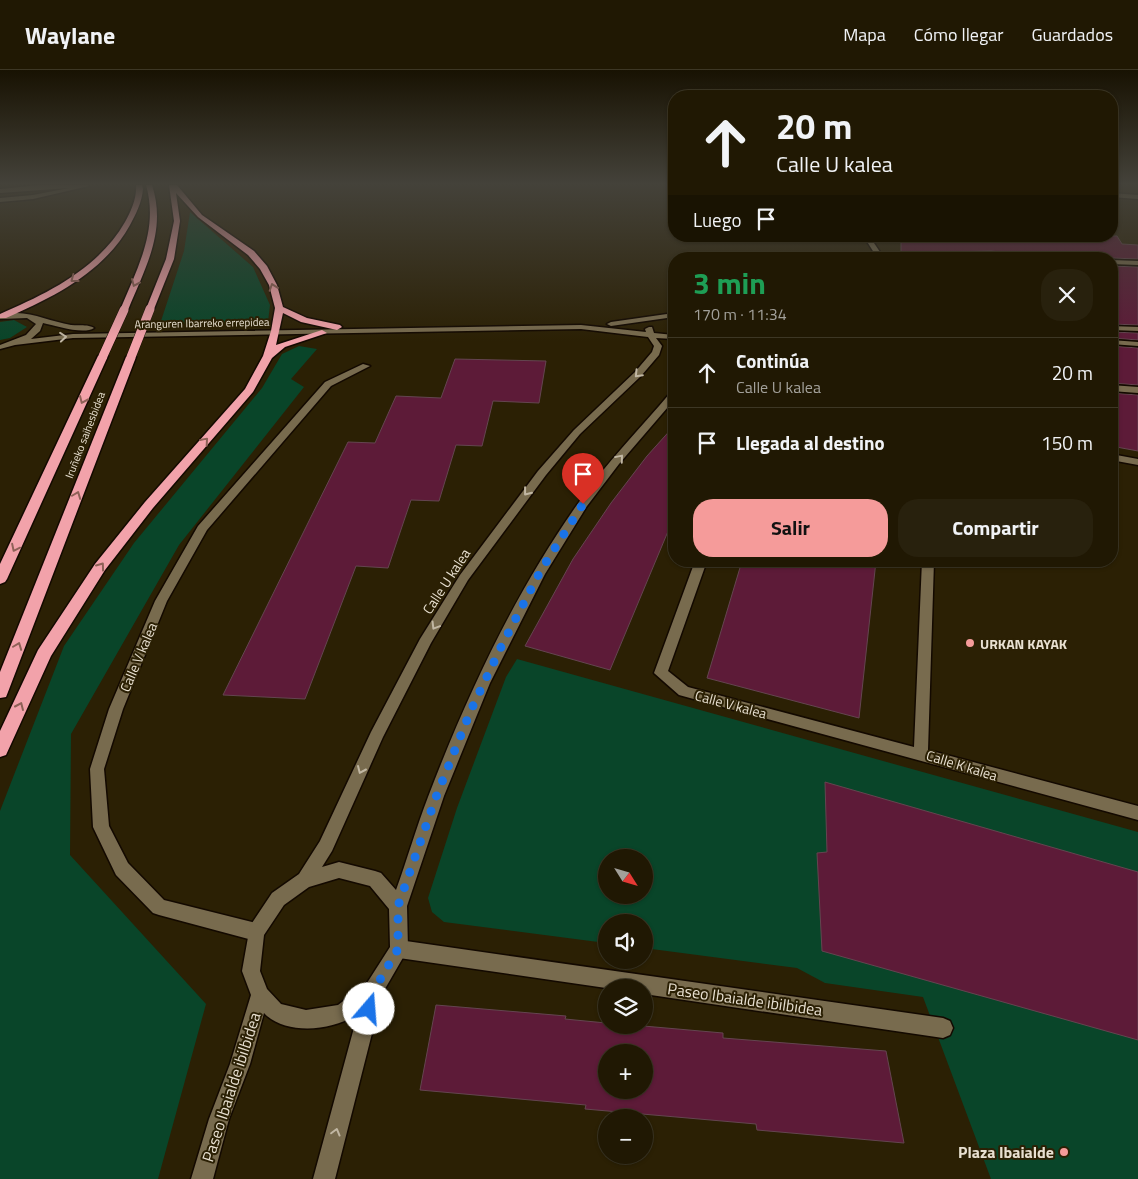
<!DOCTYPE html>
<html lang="es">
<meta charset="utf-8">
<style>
body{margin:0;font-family:"Titillium Web",sans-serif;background:#28210d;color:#f1f3f6;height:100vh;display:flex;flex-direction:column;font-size:19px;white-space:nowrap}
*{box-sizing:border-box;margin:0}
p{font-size:16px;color:#a2a09a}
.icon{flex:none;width:28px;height:28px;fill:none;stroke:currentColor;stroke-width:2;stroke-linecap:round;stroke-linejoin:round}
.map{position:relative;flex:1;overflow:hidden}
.drawer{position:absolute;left:668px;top:182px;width:450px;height:315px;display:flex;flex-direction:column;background:#201803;border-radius:20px;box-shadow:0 1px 4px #0004,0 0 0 1px #3d3725}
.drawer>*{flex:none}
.hud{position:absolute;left:668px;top:20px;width:450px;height:152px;border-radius:20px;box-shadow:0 1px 4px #0004,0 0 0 1px #3d3725;background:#201803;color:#f1f3f6;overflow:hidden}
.needle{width:32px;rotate:127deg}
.controls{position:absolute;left:598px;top:779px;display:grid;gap:10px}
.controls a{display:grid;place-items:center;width:55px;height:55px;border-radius:50%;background:#201803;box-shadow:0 1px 4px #0004,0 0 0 1px #3d3725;font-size:25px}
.pin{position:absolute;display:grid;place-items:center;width:42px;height:42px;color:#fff;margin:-51px -21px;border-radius:50% 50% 50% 0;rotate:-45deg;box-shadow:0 0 5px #0007}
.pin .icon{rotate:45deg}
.me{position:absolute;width:55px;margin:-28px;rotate:18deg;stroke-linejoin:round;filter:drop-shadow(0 0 4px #0008)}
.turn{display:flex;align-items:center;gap:18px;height:105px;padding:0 25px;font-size:22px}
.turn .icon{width:65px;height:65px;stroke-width:2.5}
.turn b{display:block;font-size:35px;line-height:42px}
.then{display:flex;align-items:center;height:48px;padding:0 25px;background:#0003;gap:10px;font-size:19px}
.round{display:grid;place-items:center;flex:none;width:52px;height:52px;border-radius:20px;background:#28210d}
.overview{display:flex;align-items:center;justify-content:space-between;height:85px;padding:0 25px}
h1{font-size:30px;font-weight:700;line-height:38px;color:#1e9e55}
.button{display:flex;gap:10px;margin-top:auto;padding:10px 25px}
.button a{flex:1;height:58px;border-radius:20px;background:#f59b9a;color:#111;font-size:20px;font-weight:700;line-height:58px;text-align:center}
.button a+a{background:#28210d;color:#f1f3f6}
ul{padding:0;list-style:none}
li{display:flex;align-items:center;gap:15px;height:70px;padding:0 25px;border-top:1px solid #3d3725}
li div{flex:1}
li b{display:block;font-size:19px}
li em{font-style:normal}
header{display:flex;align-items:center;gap:30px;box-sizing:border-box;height:70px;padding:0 25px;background:#201803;border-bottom:1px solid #3d3725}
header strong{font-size:24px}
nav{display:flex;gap:28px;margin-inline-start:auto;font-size:18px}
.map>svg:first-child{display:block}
.green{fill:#094529;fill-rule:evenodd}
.building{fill:#5d1b38;stroke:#644550;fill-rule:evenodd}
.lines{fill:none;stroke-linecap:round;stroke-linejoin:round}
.street-casing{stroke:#130900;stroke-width:3}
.secondary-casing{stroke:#130900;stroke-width:3}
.highway-casing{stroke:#130900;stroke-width:3}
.street{fill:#786b4e;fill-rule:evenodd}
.secondary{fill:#786b4e;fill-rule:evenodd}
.highway{fill:#f2a2aa;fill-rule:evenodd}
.highway-bridge-casing{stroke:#130900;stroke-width:10;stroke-linecap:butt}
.highway-bridge{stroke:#f2a2aa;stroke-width:9}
.oneway{stroke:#8e6157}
.oneway2{stroke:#c1b7a3}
.route{stroke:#1a73e8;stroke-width:9;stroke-dasharray:0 16.2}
.poi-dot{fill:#f59b9a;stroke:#2b2004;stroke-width:2}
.labels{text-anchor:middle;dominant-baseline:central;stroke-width:4;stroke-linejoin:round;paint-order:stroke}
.far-street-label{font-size:11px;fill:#e8e0d1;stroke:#2b2004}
.street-label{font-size:14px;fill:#e8e0d1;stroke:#2b2004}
.poi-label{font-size:14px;font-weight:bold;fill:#e8e0d1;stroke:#2b2004;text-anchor:start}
.near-street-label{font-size:16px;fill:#e8e0d1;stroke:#2b2004}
.near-poi-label{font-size:16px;font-weight:bold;fill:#e8e0d1;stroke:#2b2004;text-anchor:end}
</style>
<header>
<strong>Waylane</strong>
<nav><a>Mapa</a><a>Cómo llegar</a><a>Guardados</a></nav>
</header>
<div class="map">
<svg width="1138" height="1109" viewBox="0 0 1138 1109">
<rect width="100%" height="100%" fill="#2b2004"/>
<path class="green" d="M190,142L253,197L270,235L268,252L160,254L184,181Z
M14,250L27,257L10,268L0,270V252Z
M299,276L317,279L291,309L304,317L179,475L71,664L70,785L206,934L158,1109H0V741L64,576L134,473L262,318L282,284Z
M517,589L1138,762V1109H991L923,927L825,913L797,898L644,878V852H606V873L444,852L432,842L428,828L457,738L506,607ZM606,788H644V825H606Z"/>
<path class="building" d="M901,166H1117L1122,174L1138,175V189L1111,188V186L1074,183L1073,189H1064L991,181L901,183Z
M1111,196L1138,197V255L1111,254Z
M1111,262L1138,263V270L1111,268Z
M1111,276L1138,278V315L1111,313Z
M455,289L546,291L539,333L493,331L482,376L456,375L439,431L411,430L388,498L356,496L305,629L223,625L348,372L375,373L396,326L441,328Z
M1111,323L1138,325V381L1111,376Z
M674,356V447L610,600L525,576L573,489L611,433L647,386Z
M742,491H876L859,648L707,608Z
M825,712L1138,802V970L822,881L817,783L827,782Z
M436,935L566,946L565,949L606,953V955H632L723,963V968L886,981L904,1073L757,1060L756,1054L585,1039L586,1035L420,1020ZM606,982H644V1020H606Z"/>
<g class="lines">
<defs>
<path id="street" d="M40,115H88L89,116L33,129L0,132V128L33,125L69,118L0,123V119Z
M1111,123L1138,125V129L1111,127Z
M867,166H873L872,170L882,185L991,183L1062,189L991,187L878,189L866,170Z
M1111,190L1138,191V195L1111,194Z
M1111,270L1138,272V276L1111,274Z
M363,294L370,296L331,316L207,460L167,531L123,639L104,699L109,756L128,793L164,830L256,853L262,856L265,862L262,868L256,871L159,845L153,843L116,805L93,757L90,699L109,639L155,531L198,456L325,312Z
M1111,315L1138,317V323L1111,321Z
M1111,384L1138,389V395L1111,390Z
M695,491H707L668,601L688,617L914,677L922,491H934L928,680L1138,736V750L679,625L654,603Z
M399,870L943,948L950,951L953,958L950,965L943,968L644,924V918H606L399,888L393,885L390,879L393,873Z"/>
<path id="secondary" d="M16,243C35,243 52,252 71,255C78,256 88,254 94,258C84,265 56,256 43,253L40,261L31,269L73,264L581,255L646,262L645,259L649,257H652L654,263L674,265V269L656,268L662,276L659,285L641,306L580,364L546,405L468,510L431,573L383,667L332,781L322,797L339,792L375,801L381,803L396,820C407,790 416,758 428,727C467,625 515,522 579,432C606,393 640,359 671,322L674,321V330L619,394L587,436L545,504L490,613L444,726L407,836L408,879L382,924L335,1109H313L358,943C336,961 285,966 264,943L250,994L229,1049L213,1109H191L209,1049L230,994L251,925L242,901L250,856L272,823L299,804L320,771L371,662L420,569L460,505L538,401L574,360L635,302L652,282L654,276L648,267L581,259L73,268L15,275L0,279V275L26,265L36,254L27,248L0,249V245ZM339,808L370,816L389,839L390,877L367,913L338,935L306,940L281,934L267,919L260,901L264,865L284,835L309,817Z
M674,243V247L611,256L607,254L611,252Z
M1111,256L1138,257V261L1111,260Z"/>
<path id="highway" d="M136,115H142L143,119C142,132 136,144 130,155C104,202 54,227 6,248H0V244C48,223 98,199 125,152C131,141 137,128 136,115Z
M146,115H152C167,161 145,198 128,240L124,243L120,240C137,199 159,160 146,115Z
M169,115H177L202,145L254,181L267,196L277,215L283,237L307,248L340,255L342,257L337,260L301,252L283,243L276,275L322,260L327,263L285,277L272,288L253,322L153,438L105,500L51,586L6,685L0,687V661L38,580L95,494L145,432L245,319L263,286L271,261L275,238L269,215L260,199L248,185L198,147L176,123L180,151L174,189L154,239L147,241L146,239L166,189L174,151Z
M103,283L108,286L7,509L5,512L0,514V494L98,286Z
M131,284L136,287L8,622L6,627L0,628V602L126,287Z"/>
</defs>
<use href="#street" class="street-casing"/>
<use href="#secondary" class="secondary-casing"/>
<use href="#highway" class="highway-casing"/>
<use href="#street" class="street"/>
<use href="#secondary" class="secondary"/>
<use href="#highway" class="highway"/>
<defs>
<path id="highway-bridge" d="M103,286L124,240
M131,287L150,239"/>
</defs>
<use href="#highway-bridge" class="highway-bridge-casing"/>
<use href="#highway-bridge" class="highway-bridge"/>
</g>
<defs><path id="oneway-chevron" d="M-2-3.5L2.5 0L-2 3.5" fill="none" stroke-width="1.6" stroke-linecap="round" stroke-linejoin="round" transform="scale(1.25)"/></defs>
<g class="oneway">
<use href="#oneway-chevron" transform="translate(74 209) rotate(143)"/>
<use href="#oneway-chevron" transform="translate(135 213) rotate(114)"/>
<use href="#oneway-chevron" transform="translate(273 217) rotate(-109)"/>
<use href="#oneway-chevron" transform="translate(83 330) rotate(114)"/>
<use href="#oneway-chevron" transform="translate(205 371) rotate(-49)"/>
<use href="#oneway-chevron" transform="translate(77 425) rotate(-69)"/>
<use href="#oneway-chevron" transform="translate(15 478) rotate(116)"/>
<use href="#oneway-chevron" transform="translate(101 496) rotate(-54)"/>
<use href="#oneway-chevron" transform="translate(18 576) rotate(-69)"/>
<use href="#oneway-chevron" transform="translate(20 636) rotate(-66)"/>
</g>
<g class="oneway2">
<use href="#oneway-chevron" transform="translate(63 267) rotate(-5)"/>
<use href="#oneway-chevron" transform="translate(638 304) rotate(134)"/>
<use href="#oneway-chevron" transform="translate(620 388) rotate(-50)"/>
<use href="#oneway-chevron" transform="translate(527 422) rotate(128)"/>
<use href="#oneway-chevron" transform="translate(435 556) rotate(121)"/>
<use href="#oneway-chevron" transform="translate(361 700) rotate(114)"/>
<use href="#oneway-chevron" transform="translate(336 1062) rotate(-75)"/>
</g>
<linearGradient id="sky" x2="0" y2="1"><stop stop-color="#181202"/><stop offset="0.42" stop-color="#44423a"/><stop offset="1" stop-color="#44423a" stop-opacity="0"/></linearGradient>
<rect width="1138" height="271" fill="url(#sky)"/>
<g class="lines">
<path class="route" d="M369,939L374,920L398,879V836L436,727L471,640L502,575L541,500L583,434"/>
</g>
<g class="poi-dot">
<circle cx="970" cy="573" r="5"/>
<circle cx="1064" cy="1082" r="5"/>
</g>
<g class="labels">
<g class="far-street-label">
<text transform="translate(202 253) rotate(-1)">Aranguren Ibarreko errepidea</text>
<text transform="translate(85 365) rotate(-69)">Iruñeko saihesbidea</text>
</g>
<g class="street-label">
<text transform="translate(446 511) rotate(-57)">Calle U kalea</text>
<text transform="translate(138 587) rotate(-67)">Calle V kalea</text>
<text transform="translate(731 634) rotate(15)">Calle V kalea</text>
<text transform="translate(962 695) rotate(17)">Calle K kalea</text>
</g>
<g class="poi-label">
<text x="980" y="573">URKAN KAYAK</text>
</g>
<g class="near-street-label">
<text transform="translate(745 929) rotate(8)">Paseo Ibaialde ibilbidea</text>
<text transform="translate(231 1017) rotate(-72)">Paseo Ibaialde ibilbidea</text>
</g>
<g class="near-poi-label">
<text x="1054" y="1082">Plaza Ibaialde</text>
</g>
</g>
</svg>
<div class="controls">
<a><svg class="needle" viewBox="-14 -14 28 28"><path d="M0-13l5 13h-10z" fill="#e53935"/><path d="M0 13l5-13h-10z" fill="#a2a09a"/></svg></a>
<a><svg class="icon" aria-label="sound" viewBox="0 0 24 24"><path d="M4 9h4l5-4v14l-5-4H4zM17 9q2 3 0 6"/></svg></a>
<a><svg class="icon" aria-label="layers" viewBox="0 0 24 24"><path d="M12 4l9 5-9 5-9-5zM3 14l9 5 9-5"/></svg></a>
<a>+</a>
<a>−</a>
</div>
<div class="pin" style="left:583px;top:434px;background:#d93025"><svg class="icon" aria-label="arrive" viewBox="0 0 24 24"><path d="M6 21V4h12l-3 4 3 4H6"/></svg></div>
<svg class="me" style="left:369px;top:939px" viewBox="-20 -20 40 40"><circle r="19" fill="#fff"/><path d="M0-13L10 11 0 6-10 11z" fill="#1a73e8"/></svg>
<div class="hud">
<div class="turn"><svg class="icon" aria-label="ahead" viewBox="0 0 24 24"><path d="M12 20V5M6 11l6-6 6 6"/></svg><div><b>20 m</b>Calle U kalea</div></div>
<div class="then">Luego<svg class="icon" aria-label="arrive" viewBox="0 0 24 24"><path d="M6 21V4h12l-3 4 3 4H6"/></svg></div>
</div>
<section class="drawer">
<div class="overview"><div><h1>3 min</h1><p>170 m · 11:34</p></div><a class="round"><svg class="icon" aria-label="close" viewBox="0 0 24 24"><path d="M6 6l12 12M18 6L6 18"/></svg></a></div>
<ul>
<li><svg class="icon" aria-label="ahead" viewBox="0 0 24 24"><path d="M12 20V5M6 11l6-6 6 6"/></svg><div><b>Continúa</b><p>Calle U kalea</p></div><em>20 m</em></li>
<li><svg class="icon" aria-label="arrive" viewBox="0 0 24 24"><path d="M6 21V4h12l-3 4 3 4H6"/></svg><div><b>Llegada al destino</b></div><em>150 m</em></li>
</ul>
<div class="button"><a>Salir</a><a>Compartir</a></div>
</section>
</div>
